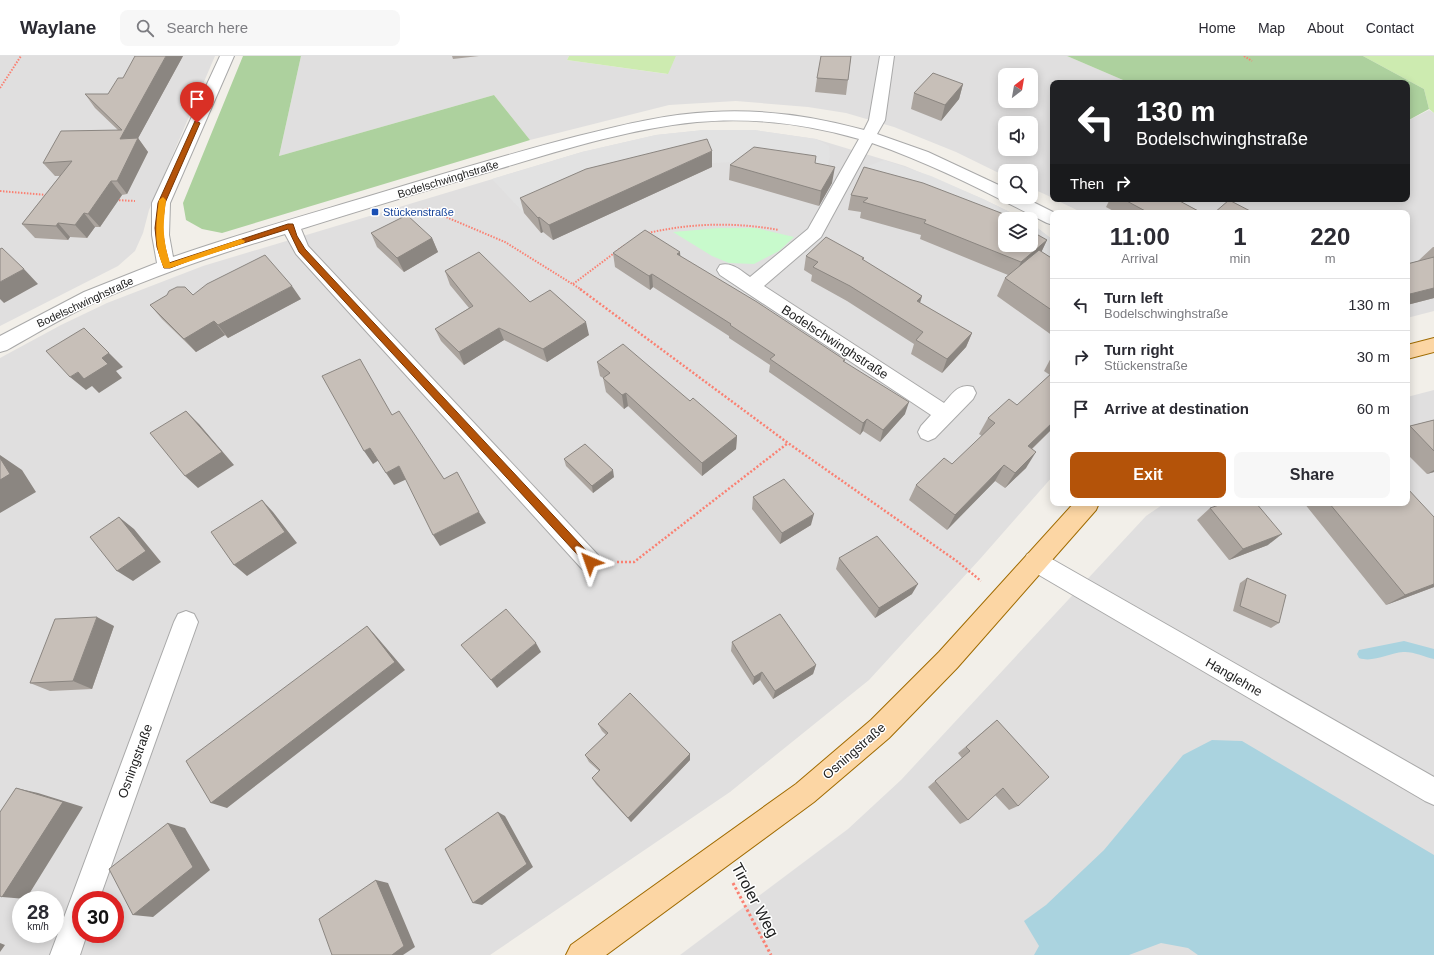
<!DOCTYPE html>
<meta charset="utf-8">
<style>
body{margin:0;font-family:Arial,sans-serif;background:#f7f7f7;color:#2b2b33;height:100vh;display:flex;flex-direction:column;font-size:15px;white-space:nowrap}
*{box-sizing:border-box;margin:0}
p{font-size:13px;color:#7c7c81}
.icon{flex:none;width:22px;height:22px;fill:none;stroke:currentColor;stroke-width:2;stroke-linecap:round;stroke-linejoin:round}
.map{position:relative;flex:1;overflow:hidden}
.panel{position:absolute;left:1050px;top:154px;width:360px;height:296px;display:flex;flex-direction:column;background:#fff;border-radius:8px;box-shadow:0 2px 10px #0003}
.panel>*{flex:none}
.guide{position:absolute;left:1050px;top:24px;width:360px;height:122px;border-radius:8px;box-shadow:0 2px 10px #0003;background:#202124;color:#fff;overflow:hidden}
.needle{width:26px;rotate:31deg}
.buttons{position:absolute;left:998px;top:12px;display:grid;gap:8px}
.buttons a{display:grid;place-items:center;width:40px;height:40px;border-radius:8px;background:#fff;box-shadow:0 2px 10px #0003;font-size:20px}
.speed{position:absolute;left:12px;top:835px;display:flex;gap:8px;font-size:20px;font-weight:700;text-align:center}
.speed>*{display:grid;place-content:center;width:52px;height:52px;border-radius:50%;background:#fff;box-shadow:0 2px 10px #0003;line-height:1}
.speed small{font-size:10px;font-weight:400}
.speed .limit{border:6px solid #d22;background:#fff;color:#111}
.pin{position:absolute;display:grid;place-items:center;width:34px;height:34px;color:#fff;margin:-41px -17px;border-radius:50% 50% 50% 0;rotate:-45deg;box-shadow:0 0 4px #0007}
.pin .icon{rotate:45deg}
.me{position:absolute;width:44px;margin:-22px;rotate:317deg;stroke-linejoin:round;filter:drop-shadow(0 0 3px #0008)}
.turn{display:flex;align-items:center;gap:14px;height:84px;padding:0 20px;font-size:18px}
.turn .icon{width:52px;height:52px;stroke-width:2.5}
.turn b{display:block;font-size:28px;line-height:34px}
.then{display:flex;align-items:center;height:38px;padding:0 20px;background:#0003;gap:8px;font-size:15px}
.eta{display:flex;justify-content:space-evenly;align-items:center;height:68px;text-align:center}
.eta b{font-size:24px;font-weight:800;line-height:28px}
.action{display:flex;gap:8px;margin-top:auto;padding:8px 20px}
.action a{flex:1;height:46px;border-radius:8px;background:#b45309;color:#fff;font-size:16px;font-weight:800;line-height:46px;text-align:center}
.action a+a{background:#f7f7f7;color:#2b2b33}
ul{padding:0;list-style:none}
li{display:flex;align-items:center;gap:12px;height:52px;padding:0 20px;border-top:1px solid #e1e1e2}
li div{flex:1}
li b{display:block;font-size:15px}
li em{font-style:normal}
header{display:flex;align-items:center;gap:24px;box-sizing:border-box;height:56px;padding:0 20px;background:#fff;border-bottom:1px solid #e1e1e2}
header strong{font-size:19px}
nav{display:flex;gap:22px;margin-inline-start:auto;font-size:14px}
.search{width:280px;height:36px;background:#f7f7f7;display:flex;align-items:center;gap:10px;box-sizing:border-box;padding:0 14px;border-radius:8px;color:#7c7c81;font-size:15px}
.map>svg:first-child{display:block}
.residential{fill:#e0dfdf;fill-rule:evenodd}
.grass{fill:#cdebb0}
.forest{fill:#add19e}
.park{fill:#c8facc}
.parking{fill:#e2e2e2}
.water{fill:#aad3df}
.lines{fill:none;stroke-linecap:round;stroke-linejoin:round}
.stream{fill:#aad3df;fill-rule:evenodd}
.minor-casing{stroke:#a9a9a9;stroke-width:2}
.major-casing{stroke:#a06b00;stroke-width:2}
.path-far2{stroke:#fa8072;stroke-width:2;stroke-dasharray:1.5 1.5;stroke-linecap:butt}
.path-far1{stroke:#fa8072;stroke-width:2.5;stroke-dasharray:2 2;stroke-linecap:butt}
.path{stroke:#fa8072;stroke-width:3;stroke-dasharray:2.5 2.5;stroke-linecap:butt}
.minor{fill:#fff;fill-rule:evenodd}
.major{fill:#fcd6a4;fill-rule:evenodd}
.wall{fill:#aba49e}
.shaded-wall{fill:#8b8681}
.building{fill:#c7bfb8;stroke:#8b8681}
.route{fill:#b45309;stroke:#753606}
.slow{fill:#f59e0b}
.transit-dot{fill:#1a4fb4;stroke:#fff;stroke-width:1.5}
.labels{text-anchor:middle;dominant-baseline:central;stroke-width:3;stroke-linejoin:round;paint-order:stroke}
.far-street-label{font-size:11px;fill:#222;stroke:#fff}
.far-transit-label{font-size:11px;fill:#164399;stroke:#fff;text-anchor:start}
.street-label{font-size:13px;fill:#222;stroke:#fff}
.near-street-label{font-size:16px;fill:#222;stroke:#fff}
</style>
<header>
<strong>Waylane</strong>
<div class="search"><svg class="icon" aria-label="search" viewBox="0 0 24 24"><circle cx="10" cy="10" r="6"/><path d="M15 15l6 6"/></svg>Search here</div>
<nav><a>Home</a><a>Map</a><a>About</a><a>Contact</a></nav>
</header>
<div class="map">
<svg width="1434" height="899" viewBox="0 0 1434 899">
<rect width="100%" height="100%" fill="#f2efe9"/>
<path class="residential" d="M0,0H215L149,154L143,177L135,195L118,210L0,270Z
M301,0H569L567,4L667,18L676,0H1067L1130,27H1053V142L1031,132V115H1005V120L956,96L894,71L846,57L808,51L736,45L669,49L530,84L494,39L279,100ZM1005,19H1031V45H1005ZM1005,67H1031V93H1005Z
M1429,54L1434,57V255L1407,262V157H1083L1054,143H1407V65Z
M704,74H754L816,83L905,110L983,143L1024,163H1005V189H1031V167L1053,184V420L980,503L869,624L730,736L490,899H0V302L61,269L107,247L203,210L582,96L656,79ZM21,844H55V878H21ZM81,844H115V878H81Z
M1434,334V899H680L848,773L901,724L1146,460L1165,447H1407V341Z"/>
<path class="grass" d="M569,0H676L668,18L567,4Z
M1363,0H1434V57L1429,53L1424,33Z"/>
<path class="forest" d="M243,0H301L279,100L494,39L530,84L222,177L202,173L186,164L183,147Z
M1067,0H1363L1424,33L1429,53L1407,65V27H1130Z"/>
<path class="park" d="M719,172H755L794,181L779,195L754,208L729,207L712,200L673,176Z"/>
<path class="parking" d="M704,74H754L816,83L829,90L830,101L825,117L758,107L733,106L676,109L576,134L524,157L492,123L582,96L656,79Z
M884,104L931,120L983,143L1024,163H1005L861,126L868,110Z
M1031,167L1053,184V208L1031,189Z"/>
<path class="water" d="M1212,684L1242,685L1434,799V899H1198L1188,892L1161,887L1129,899H1034L1039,890L1024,865L1046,849L1104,794L1183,699Z"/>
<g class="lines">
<path class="stream" d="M1404,585L1434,593V603C1425,601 1412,595 1403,596C1389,597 1373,607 1359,602L1357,598L1359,594Z"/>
<defs>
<path id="minor" d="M220,0H234L170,147L169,179L173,201C250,174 328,153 406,129C463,112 520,95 578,80C622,69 666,58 711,56C762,53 814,60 864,74L869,64L880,0H894L885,64L877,78L928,96L1005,132V141H1023L1055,157H1053V169L1047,167C990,138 933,108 872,87L821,181L764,230L944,347C953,337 959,327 973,331L976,337L973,343L935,382L928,385L921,382L918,376L921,370L931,359L720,219L717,214L720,209C732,206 740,214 750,221L808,173L859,83C807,68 751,61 697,66C627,73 559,95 492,115C428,134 364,153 301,173L308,190L598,499L601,506L598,513L590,516L582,513L296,198L285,178C221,197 158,218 98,245C67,259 37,277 7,294L0,296V280L84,236L157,207L152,179V147Z
M1035,495L1043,498L1434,721V749L1425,745L1027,512L1024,505L1027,498Z
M186,555L194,558L198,566L99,844H81V878H87L80,899H50L174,566L178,558Z"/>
<path id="major" d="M1434,282V296L1407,303V289Z
M1074,447H1099L1096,454L957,612L889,682L814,746L606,899H566L571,889L796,728L871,664L939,596Z"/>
</defs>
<use href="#minor" class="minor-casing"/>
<use href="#major" class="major-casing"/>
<path class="path-far2" d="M1244,0L1252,5
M0,32L21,0
M0,135L47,139
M116,144L135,145
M427,153L505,186L582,234
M648,177C691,167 735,166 779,174
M573,228L625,189"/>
<path class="path-far1" d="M580,233L788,387L958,506L981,525
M617,506H634L788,387"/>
<path class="path" d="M733,827L771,899"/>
<use href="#minor" class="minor"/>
<use href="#major" class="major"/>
</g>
<path class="wall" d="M183,0L138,82L148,96L127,138L122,139L100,171H95L87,182L70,181L68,184L35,182L22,168L60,120H55L43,107L118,74L95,52L85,38H108L123,22Z
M452,0H479L453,3Z
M851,0L846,39L815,36L817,22Z
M963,28L959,43L941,65L911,53L914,37Z
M815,107L832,127L819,150L729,124L730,109Z
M712,111L553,184L543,176L541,177L524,157L520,142Z
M864,111L1047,184L1041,196L1053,203V280L997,240L1005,222L1008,219L920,183L921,179L860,162L861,156L848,154L851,139Z
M1110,143H1176L1202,157H1117L1106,151Z
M371,177L432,182L438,196L404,216L377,191Z
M1433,191H1434V242L1407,249V208L1418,205Z
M680,196V200L845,304L844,306L905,358L880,386L863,375L860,379L769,316L770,309L729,282V280L653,231L650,234L615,211L613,197Z
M806,200L864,202L863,204L922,240L920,247L972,277L966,291L942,317L911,298L914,288L847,245L811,225L812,219L804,214Z
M445,215L530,246L589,279L547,306L504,284L464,309L441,285L435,273L469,252L450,229Z
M193,239L301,243L228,282L225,279L196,296L162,263L150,249Z
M1053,298V372L1032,393L1026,412L1005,432L995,425L947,474L909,444L916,429L952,408L982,380L979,378L988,362L1017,349L1050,319L1044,315Z
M597,306L690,345L737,380L736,393L702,420L628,350L624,353L606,336L603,322L600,320Z
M1434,364V416L1427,418L1407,398V372L1410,370Z
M564,403L614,421L593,437L566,410Z
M753,441L811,469L780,488L752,453Z
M1304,447H1407L1434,461V531L1386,549Z
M1210,452L1268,489L1229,504L1197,464Z
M839,502L912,538L875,562L836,513Z
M1247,522L1279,567L1271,572L1233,555L1240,527Z
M114,570L92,633L50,635L30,627Z
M732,586L816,609L813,618L773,643L760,624L753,629L731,595Z
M997,664L1018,750L1009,754L995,739L968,764L960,768L928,731L962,702L958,697Z
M598,668L690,704L631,766L596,728L592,722L599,715L589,706L585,699L606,679L602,675Z"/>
<path class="shaded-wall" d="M166,0H183L130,97L120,83Z
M963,28L959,43L941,65L945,49Z
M138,82L148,96L127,138L117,125Z
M712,95V111L553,184L549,169Z
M835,111L832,127L819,150L821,135Z
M111,125L122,139L100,171L88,158Z
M84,157L95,171L87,182L75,169Z
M539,161L543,176L541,177L538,162Z
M58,167L70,181L68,184L56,170Z
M432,182L438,196L404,216L397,202Z
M1047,184L1040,199L1014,221L1021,206Z
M680,196L681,209L677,198Z
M24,213L38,228L4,247L0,243V226Z
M652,218L653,231L650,234L649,220Z
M292,230L301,243L228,282L218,269Z
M1434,232V242L1407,249V241L1410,238Z
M922,240L917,255V245Z
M214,265L225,279L196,296L184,283Z
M586,266L589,279L547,306L543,293Z
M84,272L123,311L116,315L122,322L99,337L92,330L86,334L70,321L102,302Z
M499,272L504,284L464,309L459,296Z
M972,277L966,291L942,317L947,303Z
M626,337L628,350L624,353L622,339Z
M909,346L905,358L880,386L883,374Z
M186,355L199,368L234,409L198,432L185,420Z
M867,363L863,375L860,379L863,367Z
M1053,366V372L1018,406L1028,390Z
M737,380L736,393L702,420V407Z
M370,392L379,404L373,408L364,395Z
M1036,396L1026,412L1005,432L1015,417Z
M0,399L22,414L36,436L0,457Z
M1004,409L995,425L947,474L955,459Z
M399,410L407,423L394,429L386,417Z
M613,414L614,421L593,437L592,430Z
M1434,414V416L1427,418Z
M262,444L273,456L297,487L247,520L234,509Z
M479,456L486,467L440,490L433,479Z
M814,458L811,469L780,488L782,477Z
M119,461L134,473L161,506L133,525L117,515Z
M1282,478L1268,489L1229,504L1243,493Z
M918,528L912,538L875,562L879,552Z
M1434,528V531L1386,549L1405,539Z
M97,561L114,570L92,633L73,625Z
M367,570L376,580L405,614L227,752L211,747Z
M536,587L541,596L497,632L491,624Z
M816,609L813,618L773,643L775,635Z
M762,616L760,624L753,629L754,621Z
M690,698V704L631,766L628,762Z
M16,732L38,737L83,751L26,843L2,841Z
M498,756L505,760L533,811L482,849L473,847Z
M168,767L185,772L210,814L153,861L133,859Z
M376,824L388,827L415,891L403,899H392Z
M0,887L5,889L0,896Z"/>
<path class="building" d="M135,0H166L120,83L138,82L117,125H111L88,158L84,157L75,169L58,167L56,170L22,168L72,105L43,107L61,75L122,74L85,38H108L118,22H123Z
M821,0H851L848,24L817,22Z
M933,17L963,28L945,49L914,37Z
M707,83L712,95L549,169L539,161L538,162L520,142L586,113Z
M754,91L816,100L815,107L835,111L821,135L730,109Z
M864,111L923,127L1001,157L1011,163H1005V189H1031V175L1047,184L1021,206L924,167L926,164L863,146L868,142L851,139Z
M1123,143H1176L1202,157H1149Z
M1229,144L1254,157H1214Z
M407,159L432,182L397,202L371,177Z
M645,174L680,196L677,198L757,246L845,304L843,305L909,346L883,374L867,363L863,367L770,303L775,299L730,269L731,268L652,218L649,220L613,197Z
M826,181L864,202L862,203L922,240L917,245L972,277L947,303L916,284L923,276L850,230L813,211L818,206L806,200Z
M2,192L24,213L0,226V193Z
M1039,194L1053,203V255L1005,222Z
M479,196L530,246L550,234L586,266L543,293L499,272L459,296L435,273L473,250L445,215Z
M265,199L292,230L218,269L214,265L184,283L150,249L167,239L169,235L177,231H185L193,239L207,228Z
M1434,201V232L1410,238L1407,234V208Z
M84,272L109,297L102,302L108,308L84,323L78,316L70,321L46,295Z
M623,288L690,345L693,342L737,380L702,407L626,337L622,339L603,322L610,317L597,306Z
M360,303L392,359L399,355L444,423L457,416L479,456L433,479L399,410L386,417L370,392L364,395L322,320Z
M1053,316V366L1028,390L1036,396L1015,417L1004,409L955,459L916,429L944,402L952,408L995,367L988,362L1009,343L1017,349Z
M186,355L222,396L185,420L150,377Z
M1434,364V395L1410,370Z
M585,388L613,414L592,430L564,403Z
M0,402L10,418L0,424Z
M784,423L814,458L782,477L753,441Z
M1407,432L1434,461V528L1405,539L1329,447H1407Z
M262,444L285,476L234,509L211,476Z
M1225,447H1256L1282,478L1243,493L1210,452Z
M119,461L146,495L117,515L90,481Z
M877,480L918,528L879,552L839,502Z
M1247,522L1286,539L1279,567L1240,550Z
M506,553L536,587L491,624L461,589Z
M780,558L816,609L775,635L762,616L754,621L732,586Z
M97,561L73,625L30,627L55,563Z
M367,570L395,606L211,747L186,705Z
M630,637L690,698L628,762L592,722L600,714L585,699L608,677L598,668Z
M997,664L1049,721L1018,750L1003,732L968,764L935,725L970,695L966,691Z
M16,732L63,746L2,841L0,840V756Z
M498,756L527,808L473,847L445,793Z
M168,767L193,811L133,859L109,813Z
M376,824L404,890L392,899H332L319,863Z"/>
<path class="route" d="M195,65L200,67L165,147L162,172L165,191L169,207L288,168H293L297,180L305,193L594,503L595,506L594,509L590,510L587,509L299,196L288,173L196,202L170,212H164L157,191L155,172L158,147Z"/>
<path class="slow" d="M163,141L166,144C163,169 162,182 170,207L241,183L245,185L244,187L170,212H164C153,190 156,167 159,144Z"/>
<rect class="transit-dot" x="371" y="152" width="8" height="8" rx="2"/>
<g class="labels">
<g class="far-street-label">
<text transform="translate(448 123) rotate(-17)">Bodelschwinghstraße</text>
<text transform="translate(85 246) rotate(-25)">Bodelschwinghstraße</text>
</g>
<g class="far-transit-label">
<text x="383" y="156">Stückenstraße</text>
</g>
<g class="street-label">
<text transform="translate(835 286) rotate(33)">Bodelschwinghstraße</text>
<text transform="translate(1234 621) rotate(30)">Hanglehne</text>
<text transform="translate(854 695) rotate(-41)">Osningstraße</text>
<text transform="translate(135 705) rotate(-70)">Osningstraße</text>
</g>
<g class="near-street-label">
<text transform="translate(755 844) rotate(62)">Tiroler Weg</text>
</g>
</g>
</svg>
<div class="buttons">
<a><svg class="needle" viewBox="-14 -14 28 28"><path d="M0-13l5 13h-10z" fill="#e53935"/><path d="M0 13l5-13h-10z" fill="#7c7c81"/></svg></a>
<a><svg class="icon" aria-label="sound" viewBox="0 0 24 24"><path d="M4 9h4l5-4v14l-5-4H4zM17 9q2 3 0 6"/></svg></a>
<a><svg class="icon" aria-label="search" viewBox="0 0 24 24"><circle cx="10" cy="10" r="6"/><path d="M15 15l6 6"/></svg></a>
<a><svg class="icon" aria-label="layers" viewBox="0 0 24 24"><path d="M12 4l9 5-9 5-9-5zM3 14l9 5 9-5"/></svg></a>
</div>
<div class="speed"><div>28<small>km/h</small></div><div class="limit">30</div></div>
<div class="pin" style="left:197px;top:67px;background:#d93025"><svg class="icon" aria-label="arrive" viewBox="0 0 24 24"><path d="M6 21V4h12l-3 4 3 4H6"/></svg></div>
<svg class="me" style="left:590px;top:506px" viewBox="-20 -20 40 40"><path d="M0-17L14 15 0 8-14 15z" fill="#b45309" stroke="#fff" stroke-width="4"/></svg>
<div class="guide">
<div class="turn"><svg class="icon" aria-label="left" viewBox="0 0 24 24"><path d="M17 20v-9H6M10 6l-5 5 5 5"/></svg><div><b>130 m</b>Bodelschwinghstraße</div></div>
<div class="then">Then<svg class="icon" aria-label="right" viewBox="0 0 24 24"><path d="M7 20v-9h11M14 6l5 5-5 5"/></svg></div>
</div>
<section class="panel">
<div class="eta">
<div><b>11:00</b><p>Arrival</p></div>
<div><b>1</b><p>min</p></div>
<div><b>220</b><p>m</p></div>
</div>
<ul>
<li><svg class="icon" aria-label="left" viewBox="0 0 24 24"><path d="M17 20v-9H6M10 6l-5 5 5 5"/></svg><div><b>Turn left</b><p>Bodelschwinghstraße</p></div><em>130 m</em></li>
<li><svg class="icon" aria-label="right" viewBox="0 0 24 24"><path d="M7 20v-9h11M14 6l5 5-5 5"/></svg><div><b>Turn right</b><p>Stückenstraße</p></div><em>30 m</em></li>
<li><svg class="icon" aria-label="arrive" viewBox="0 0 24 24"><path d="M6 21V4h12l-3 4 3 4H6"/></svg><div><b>Arrive at destination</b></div><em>60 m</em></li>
</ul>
<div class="action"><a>Exit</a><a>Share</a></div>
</section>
</div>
